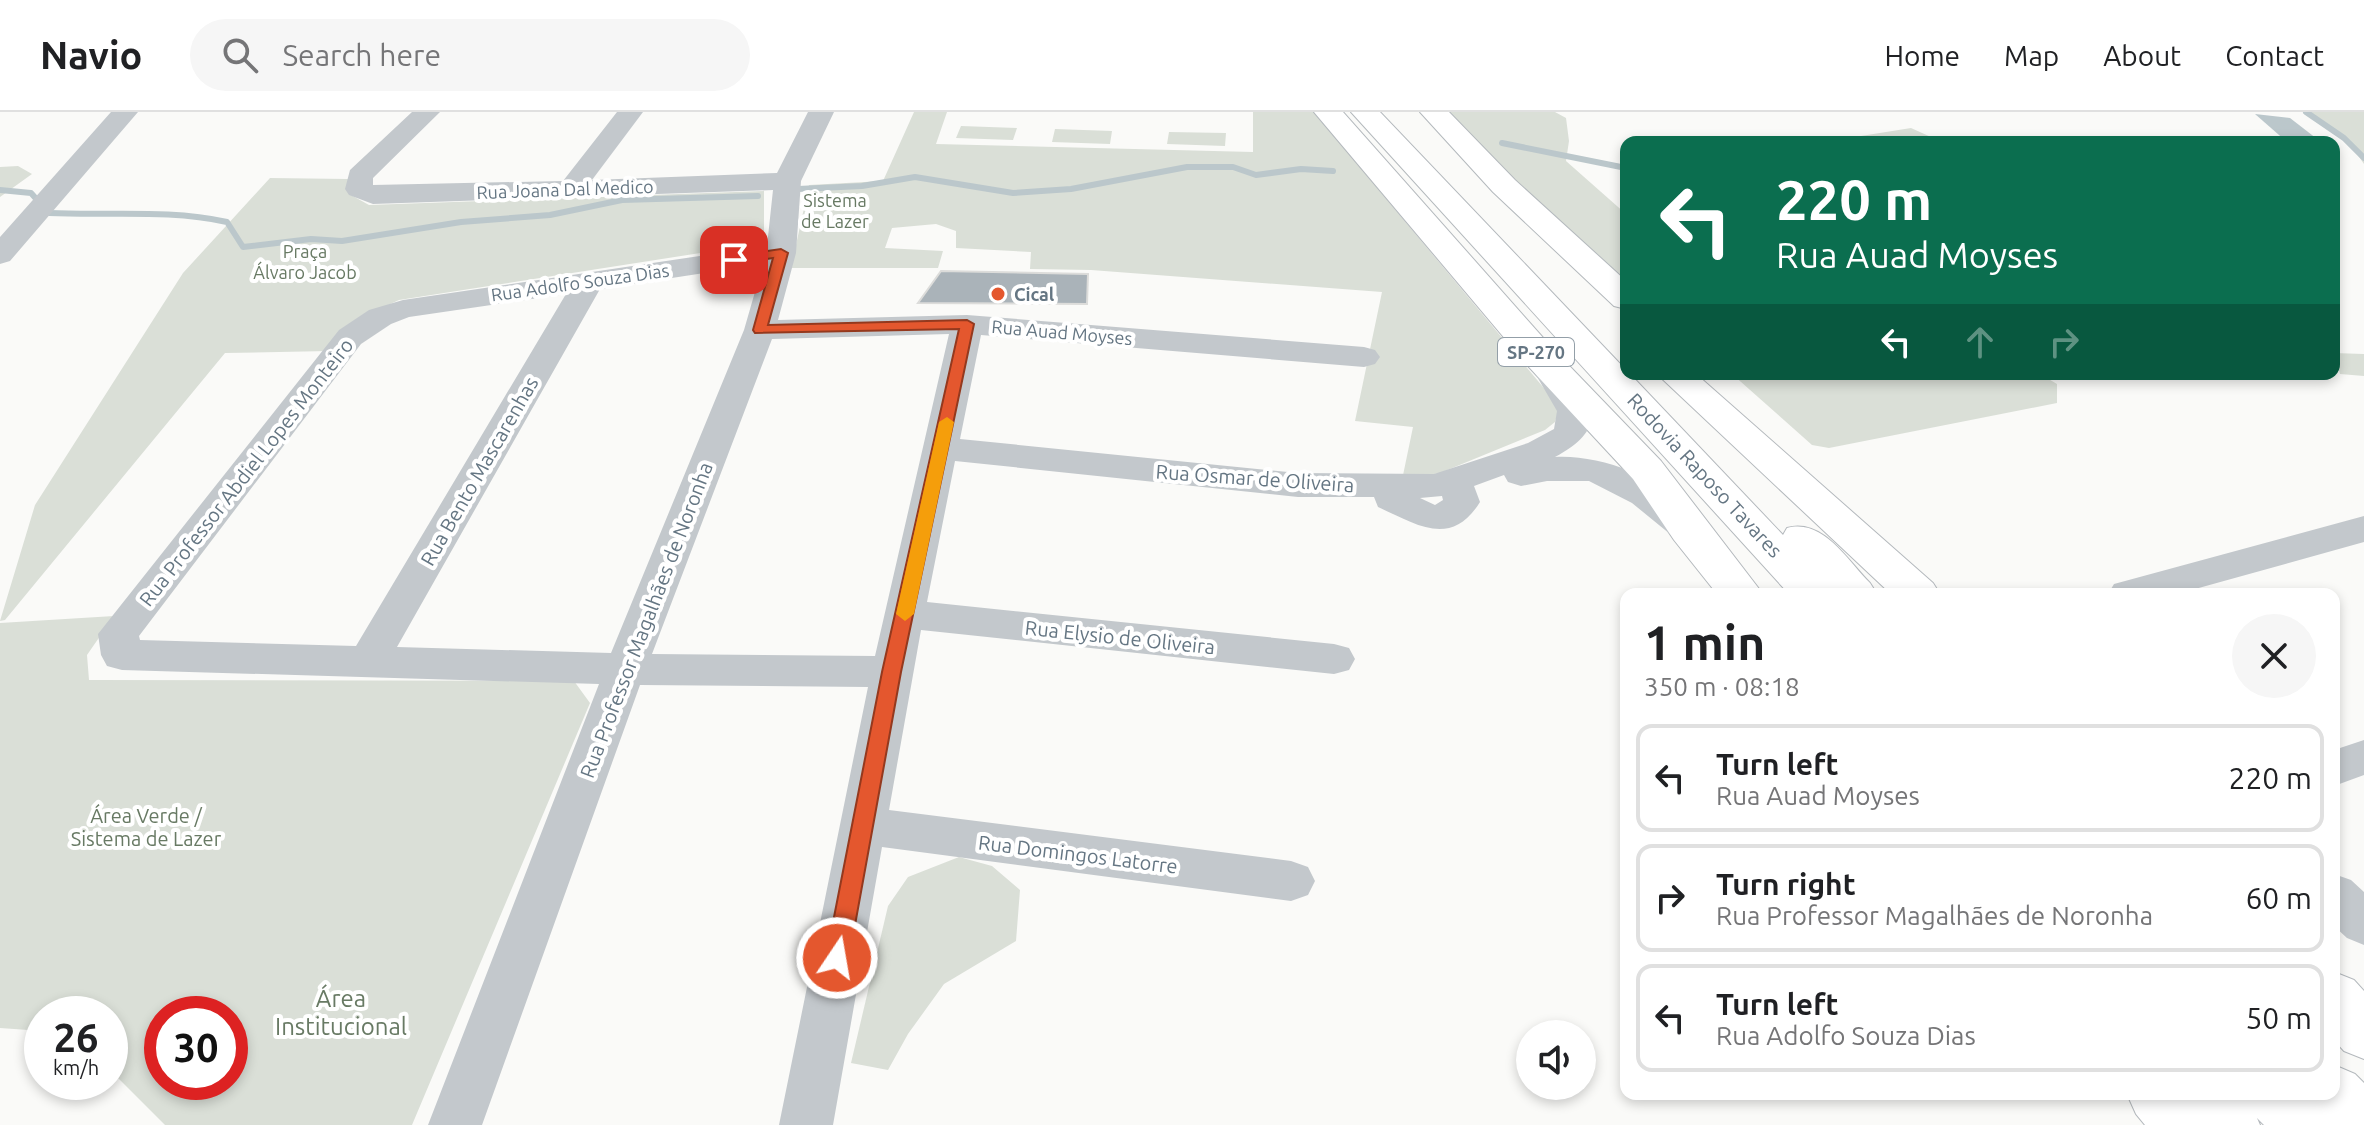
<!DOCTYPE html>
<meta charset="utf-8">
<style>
body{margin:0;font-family:Ubuntu,sans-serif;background:#f6f6f6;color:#202124;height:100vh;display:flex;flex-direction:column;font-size:30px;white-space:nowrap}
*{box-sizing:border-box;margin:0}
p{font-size:26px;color:#757577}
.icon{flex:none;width:44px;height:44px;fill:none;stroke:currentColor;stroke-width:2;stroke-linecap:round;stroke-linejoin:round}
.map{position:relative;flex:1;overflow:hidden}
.drawer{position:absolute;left:1620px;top:476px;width:720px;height:512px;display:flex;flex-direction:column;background:#fff;border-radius:16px;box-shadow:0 4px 12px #0003}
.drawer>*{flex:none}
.hud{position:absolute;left:1620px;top:24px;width:720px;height:244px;border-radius:16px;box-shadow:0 4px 12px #0003;background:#0b6e4f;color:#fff;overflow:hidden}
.tools{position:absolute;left:1516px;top:908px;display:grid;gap:16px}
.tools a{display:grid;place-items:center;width:80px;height:80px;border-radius:50%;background:#fff;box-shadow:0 4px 12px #0003;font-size:40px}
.speed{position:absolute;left:24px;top:884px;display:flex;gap:16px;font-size:40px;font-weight:700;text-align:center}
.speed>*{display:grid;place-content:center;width:104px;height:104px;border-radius:50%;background:#fff;box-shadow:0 4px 12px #0003;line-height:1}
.speed small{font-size:20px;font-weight:400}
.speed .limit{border:12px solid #d22;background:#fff;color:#111}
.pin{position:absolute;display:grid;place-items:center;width:68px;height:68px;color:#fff;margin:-34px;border-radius:16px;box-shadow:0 4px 12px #0006}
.me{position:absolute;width:88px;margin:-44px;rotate:12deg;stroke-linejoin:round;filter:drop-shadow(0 0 6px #0008)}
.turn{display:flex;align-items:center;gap:28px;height:168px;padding:0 24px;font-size:36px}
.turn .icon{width:104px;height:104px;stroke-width:2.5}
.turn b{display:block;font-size:56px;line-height:68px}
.lanes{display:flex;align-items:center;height:76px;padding:0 24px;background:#0003;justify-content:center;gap:40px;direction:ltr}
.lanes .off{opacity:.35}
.round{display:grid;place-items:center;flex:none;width:84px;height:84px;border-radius:42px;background:#f6f6f6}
.head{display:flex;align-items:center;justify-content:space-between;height:136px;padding:0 24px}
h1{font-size:48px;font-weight:600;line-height:60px}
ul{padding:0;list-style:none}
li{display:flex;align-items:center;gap:24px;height:108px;margin:0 16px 12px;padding:0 8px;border:4px solid #e0e0e0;border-radius:16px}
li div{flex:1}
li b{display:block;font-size:30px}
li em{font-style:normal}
header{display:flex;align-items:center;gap:48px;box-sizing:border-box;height:112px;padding:0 40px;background:#fff;border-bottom:2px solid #e0e0e0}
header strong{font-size:38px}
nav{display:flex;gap:44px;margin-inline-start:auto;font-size:28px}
.search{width:560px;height:72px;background:#f6f6f6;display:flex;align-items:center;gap:20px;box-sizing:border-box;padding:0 28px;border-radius:44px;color:#757577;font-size:30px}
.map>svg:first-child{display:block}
.green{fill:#dadfd7;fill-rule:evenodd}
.water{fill:#bbc7cb}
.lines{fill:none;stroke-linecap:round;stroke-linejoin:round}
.stream{stroke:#bbc7cb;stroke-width:6}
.building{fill:#aab3b9;stroke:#dcdcda;stroke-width:2}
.highway-casing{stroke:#b4b9bd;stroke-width:2}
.minor{fill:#c3c8cc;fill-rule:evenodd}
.highway{fill:#fff;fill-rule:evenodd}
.route{fill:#e4572e;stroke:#94391e;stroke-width:2}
.slow{fill:#f59e0b}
.poi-dot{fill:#e4572e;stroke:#fff;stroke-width:3}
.labels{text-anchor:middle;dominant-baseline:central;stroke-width:8;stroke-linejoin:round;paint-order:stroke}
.far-street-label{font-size:18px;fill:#657683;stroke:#fff}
.far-park-label{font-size:18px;fill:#687a64;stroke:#fff}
.far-poi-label{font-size:18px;font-weight:bold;fill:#657683;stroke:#fff;text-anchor:start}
.shield{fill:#fff;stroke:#939fa8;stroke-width:2}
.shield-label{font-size:18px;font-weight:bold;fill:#657683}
.street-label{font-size:20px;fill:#657683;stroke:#fff}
.park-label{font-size:20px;fill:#687a64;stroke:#fff}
.near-park-label{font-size:24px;fill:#687a64;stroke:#fff}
</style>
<header>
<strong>Navio</strong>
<div class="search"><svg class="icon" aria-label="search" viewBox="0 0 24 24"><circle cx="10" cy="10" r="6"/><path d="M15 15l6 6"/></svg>Search here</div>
<nav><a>Home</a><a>Map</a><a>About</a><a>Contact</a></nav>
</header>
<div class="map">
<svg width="2364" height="1013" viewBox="0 0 2364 1013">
<rect width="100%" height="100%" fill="#fafaf8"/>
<path class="green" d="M914,0H947L936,32L1253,40V0H1314L1553,287L1558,300L1555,310L1545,318L1440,361L1402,368L1413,315L1355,309L1382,180L1091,158L1030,157L1031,140L956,136V119L936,112L892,116L885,136L943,139L938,156H791L809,73L883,69Z
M1448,0H1555L1566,6L1569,29L1566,49L1626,102V170L1537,92Z
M2306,0H2364V52L2348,29Z
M961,14L1017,16L1013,28L956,26Z
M1911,16L1942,30H1849L1861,24Z
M1055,17L1112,19L1110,32L1052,30Z
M1169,20L1226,21L1225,34L1167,32Z
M18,54L32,62L0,85V55Z
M270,66L348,67L351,83L369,93L764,79V129L758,132L399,188L373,200L329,239L225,241L5,508L0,509L35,393L183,161Z
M2334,241L2364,242V264L2340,262Z
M1732,262H2040L2057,272V291L1829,336L1812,333Z
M114,504L87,543L89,568L574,569L590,591L412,1013H165L110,958V902H42V919L0,916V511ZM162,902H230V970H162Z
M959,745L992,754L1020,778L1016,829L944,872L908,922L888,958L851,951L888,794L908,765Z"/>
<path class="water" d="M2255,2L2290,6L2321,30H2287Z"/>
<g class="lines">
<path class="stream" d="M2306,0L2344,26L2364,46
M1502,31L1626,56
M798,77L862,74L915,65L1013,81L1071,77L1187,55H1233L1256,63L1301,57L1333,59
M0,78L31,81L39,90
M49,101C109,104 168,97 227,110L243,135L311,127L342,129L461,110L550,103L622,88L758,84"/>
</g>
<path class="building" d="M941,159L1088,162L1087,192L918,191Z"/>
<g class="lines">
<defs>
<path id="highway" d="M1314,0H1343L1554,238L1661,349L1763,482H1717L1674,428L1633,367L1528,254Z
M1351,0H1380L1626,258V262H1630L1783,423L1787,416C1823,406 1847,448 1870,471L1877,482H1789Z
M1420,0H1449L1515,68L1626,169V197L1614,194L1493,80Z
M1657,262H1696L1933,471L1940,482H1891Z
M2334,860L2354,868L2364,879V947L2344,939L2334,928Z
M2334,953L2355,962L2364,971V1013H2264L2257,1006L2260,1013H2145L2136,1002L2127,982H2243L2248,988L2245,982H2334Z"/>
</defs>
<use href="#highway" class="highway-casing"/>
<path class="minor" d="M111,0H138L10,149L0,152V125Z
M412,0H440L373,66V73L563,69L617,0H643L592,68L777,61L808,0H834L801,69L796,141L778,208L967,203L1364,235L1375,238L1380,245L1375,252L1364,255L981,223L960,327L1298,361L1434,362L1528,331L1554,317L1557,299L1532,256L1536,249L1548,246L1560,249C1590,292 1613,313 1555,345C1604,342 1675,370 1702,413L1696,422L1683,425L1670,422L1632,391L1589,369H1547L1521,374L1508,370L1504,363L1474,374L1480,390C1451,437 1416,412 1378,395L1374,385H1298L955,349L927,490L1334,532L1349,536L1355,547L1349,558L1334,562L921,518L889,698L1291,749L1308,755L1315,769L1308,783L1291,789L882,735L833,1013H779L868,575L640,573L482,1013H428L599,572L122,558L107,554L101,543L98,522L339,218L369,198L403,188L767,134L773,78L373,92L349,83L345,77L350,58ZM763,152L744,218L611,541L397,535L600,177ZM566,182L356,534L140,528L139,524L361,232L391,212L409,205ZM949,222L875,544L652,542L772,227ZM1442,384L1443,388L1435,393L1420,386Z
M2364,404V430L2177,482H2108L2114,472Z
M2364,628V663L2334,674V638Z
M2334,762L2351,768L2364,780V833L2347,826L2334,814Z"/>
<use href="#highway" class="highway"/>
</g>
<path class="route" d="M781,137L788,141L768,213L967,208L974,212L901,560L849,846L845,854L837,857L829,854L826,846L882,560L959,217L755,221L753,218L773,146L734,152L727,148L734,144Z"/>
<path class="slow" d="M947,305L954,310L914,502L905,509L896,502L939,310Z"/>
<circle class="poi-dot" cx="998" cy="182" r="8"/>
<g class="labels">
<g class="far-street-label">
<text transform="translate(565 77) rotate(-2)">Rua Joana Dal Medico</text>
<text transform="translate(580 170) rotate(-8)">Rua Adolfo Souza Dias</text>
<text transform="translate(1062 220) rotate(5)">Rua Auad Moyses</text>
</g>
<g class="far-park-label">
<text x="835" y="88">Sistema<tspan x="835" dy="21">de Lazer</tspan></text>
<text x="305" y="139">Praça<tspan x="305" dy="21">Álvaro Jacob</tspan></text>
</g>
<g class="far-poi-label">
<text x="1014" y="182">Cical</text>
</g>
<rect class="shield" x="1498" y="226" width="76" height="28" rx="6"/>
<g class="shield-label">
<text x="1536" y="240">SP-270</text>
</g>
<g class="street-label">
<text transform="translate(479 359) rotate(-60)">Rua Bento Mascarenhas</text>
<text transform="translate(246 360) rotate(-52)">Rua Professor Abdiel Lopes Monteiro</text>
<text transform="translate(1705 363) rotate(47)">Rodovia Raposo Tavares</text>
<text transform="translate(1255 366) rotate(4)">Rua Osmar de Oliveira</text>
<text transform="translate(646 508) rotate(-69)">Rua Professor Magalhães de Noronha</text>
<text transform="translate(1120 525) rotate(6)">Rua Elysio de Oliveira</text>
<text transform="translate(1078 742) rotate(7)">Rua Domingos Latorre</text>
</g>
<g class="park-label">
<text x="146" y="703">Área Verde /<tspan x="146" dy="23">Sistema de Lazer</tspan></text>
</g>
<g class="near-park-label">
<text x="341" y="886">Área<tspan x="341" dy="28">Institucional</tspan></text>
</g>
</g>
</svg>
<div class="tools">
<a><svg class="icon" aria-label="sound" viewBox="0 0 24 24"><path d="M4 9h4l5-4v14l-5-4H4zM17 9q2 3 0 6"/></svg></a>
</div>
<div class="speed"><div>26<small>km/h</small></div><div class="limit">30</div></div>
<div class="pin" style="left:734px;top:148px;background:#d93025"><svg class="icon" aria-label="arrive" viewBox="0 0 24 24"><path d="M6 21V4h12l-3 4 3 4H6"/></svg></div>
<svg class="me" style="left:837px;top:846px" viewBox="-20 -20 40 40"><circle r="17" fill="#e4572e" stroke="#fff" stroke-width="3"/><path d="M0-11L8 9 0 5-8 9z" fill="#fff"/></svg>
<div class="hud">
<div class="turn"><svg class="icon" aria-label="left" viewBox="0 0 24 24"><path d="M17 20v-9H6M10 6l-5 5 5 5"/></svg><div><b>220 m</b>Rua Auad Moyses</div></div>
<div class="lanes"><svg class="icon" aria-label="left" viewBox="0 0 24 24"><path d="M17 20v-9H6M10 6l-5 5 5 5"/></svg><svg class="icon off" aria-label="ahead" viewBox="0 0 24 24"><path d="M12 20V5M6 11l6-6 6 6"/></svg><svg class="icon off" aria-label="right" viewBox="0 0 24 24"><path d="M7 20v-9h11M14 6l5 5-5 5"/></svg></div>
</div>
<section class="drawer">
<div class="head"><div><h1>1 min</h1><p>350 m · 08:18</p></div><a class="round"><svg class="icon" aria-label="close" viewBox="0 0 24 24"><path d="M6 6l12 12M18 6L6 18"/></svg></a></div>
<ul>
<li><svg class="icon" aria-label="left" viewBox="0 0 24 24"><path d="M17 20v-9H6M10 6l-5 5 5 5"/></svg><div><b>Turn left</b><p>Rua Auad Moyses</p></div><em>220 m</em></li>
<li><svg class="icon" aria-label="right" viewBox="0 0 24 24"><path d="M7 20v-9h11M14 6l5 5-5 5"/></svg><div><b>Turn right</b><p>Rua Professor Magalhães de Noronha</p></div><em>60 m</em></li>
<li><svg class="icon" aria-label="left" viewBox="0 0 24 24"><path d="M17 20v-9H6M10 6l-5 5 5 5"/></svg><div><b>Turn left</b><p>Rua Adolfo Souza Dias</p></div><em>50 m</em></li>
</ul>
</section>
</div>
